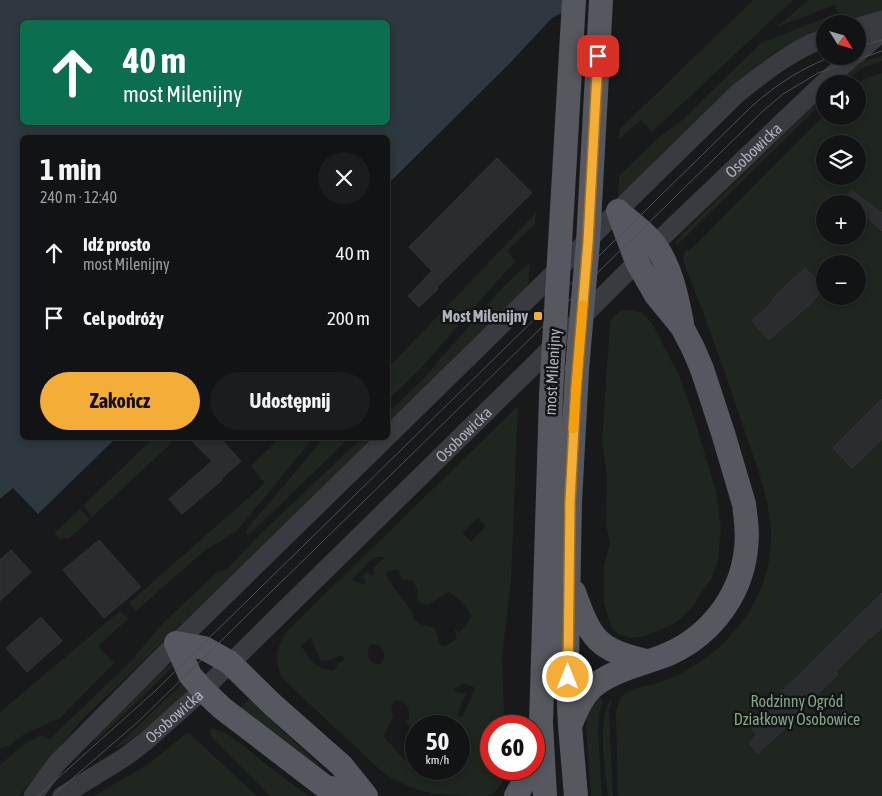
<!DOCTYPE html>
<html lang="pl">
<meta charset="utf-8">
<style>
body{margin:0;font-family:"Asap Condensed",sans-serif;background:#1b1c1d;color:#f1f3f6;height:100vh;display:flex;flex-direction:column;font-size:19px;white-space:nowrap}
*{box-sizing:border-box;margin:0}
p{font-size:16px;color:#9c9ea0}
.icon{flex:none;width:28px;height:28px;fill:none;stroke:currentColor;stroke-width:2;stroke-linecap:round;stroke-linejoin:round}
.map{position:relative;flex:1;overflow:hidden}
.sheet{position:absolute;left:20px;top:135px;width:370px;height:305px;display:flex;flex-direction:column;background:#121314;border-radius:8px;box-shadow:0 2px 8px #0003,0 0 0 1px #313234}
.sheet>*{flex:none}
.hud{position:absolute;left:20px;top:20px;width:370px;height:105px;border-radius:8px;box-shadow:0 2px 8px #0003,0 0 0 1px #313234;background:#0b6e4f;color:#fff;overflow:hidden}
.needle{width:32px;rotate:127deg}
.tools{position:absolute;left:816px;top:15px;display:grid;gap:10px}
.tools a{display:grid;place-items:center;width:50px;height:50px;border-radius:50%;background:#121314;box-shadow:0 2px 8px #0003,0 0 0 1px #313234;font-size:25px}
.speed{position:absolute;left:405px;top:715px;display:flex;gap:10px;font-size:25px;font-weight:700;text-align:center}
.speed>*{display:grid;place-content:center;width:65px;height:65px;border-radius:50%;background:#121314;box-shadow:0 2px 8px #0003,0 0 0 1px #313234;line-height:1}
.speed small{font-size:12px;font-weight:400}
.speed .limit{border:8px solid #d22;background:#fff;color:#111}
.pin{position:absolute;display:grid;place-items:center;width:42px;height:42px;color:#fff;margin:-21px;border-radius:10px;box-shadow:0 2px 8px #0006}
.me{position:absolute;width:55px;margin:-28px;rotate:0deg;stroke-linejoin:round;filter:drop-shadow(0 0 4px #0008)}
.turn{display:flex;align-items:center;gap:18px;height:105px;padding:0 20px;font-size:22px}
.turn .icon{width:65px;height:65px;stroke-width:2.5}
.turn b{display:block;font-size:35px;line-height:42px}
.round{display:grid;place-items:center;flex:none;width:52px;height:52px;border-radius:26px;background:#1b1c1d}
.headline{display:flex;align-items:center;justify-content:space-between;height:85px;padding:0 20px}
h1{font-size:30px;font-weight:700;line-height:38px}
.button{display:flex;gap:10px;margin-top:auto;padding:10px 20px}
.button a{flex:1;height:58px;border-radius:30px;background:#f4ae37;color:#111;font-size:20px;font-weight:700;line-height:58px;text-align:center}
.button a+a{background:#1b1c1d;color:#f1f3f6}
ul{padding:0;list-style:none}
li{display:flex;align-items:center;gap:15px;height:65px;padding:0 20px}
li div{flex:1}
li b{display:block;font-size:19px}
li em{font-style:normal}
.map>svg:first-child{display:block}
.green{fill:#1e261f;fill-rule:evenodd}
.water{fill:#2e383f;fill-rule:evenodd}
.building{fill:#2b2c2f;stroke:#323337}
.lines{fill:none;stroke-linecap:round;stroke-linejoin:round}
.tertiary{stroke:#393b40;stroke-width:19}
.primary{stroke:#55585f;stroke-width:24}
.tram{stroke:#4c4f55;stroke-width:1}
.primary-bridge{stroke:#55585f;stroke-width:24}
.route-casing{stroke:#9f7124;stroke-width:12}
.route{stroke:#f4ae37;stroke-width:9}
.slow{stroke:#f59e0b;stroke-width:9}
.poi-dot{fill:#f4ae37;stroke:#131416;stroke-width:2}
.labels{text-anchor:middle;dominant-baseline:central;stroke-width:5;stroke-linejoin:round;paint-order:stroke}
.street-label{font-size:16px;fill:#abb0ba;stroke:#131416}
.poi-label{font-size:16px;font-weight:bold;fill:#abb0ba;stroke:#131416;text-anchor:end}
.park-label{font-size:16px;fill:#82a683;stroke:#131416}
</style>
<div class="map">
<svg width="882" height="796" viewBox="0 0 882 796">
<rect width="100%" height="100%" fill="#18191b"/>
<path class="green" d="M753,0H793L652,132L641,120L619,139L620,129Z
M808,0H882V11L837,24H825V29L776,51L745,75L618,198L619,176L658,138L681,121L761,43L837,13L835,5L777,27Z
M882,56V61L862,68L842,84H837L859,62Z
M882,73V796H618L616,713C619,690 631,689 650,685C659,683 670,679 678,675C735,647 778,587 770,522C766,486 751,451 740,417C723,365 704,314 684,263L683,257L686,249L689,251L825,114V116H858V84H856L868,77ZM825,144H858V176H825ZM825,204H858V236H825ZM825,264H858V296H825Z
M825,95V100L677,245L675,243L682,234Z
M536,213L535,224L507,251L515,261L420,369L388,400V368Z
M530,262L528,289L388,425V413L424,378L505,285Z
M633,310L642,313L652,323L679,376L691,408L716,491L721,528L718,560L711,579L692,607L682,618L669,626L645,636L631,638L618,634L611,627L604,603V566L610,542L606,525L607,477L602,440L610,322C615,313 621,309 633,310Z
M518,406L511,581L502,657L504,715L501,726H491V769H505C505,780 499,792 487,796C444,796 414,796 379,769L282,678C274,661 276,647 287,631ZM478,518L486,526L471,541L462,533ZM380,556L384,558L373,568L374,573L371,576L367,572L362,576L366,582L364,584L356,582L353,579L369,562ZM389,570H398L402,579L413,581L417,589L418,601L427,605L449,592L459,599L472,616L459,633L454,628L457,639L445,646L440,645L435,628L420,624L413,618L414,615L386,576ZM311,638L321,661L329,660L342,655L344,660L338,663L334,671C315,668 310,661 301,645ZM374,644C384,647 387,655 381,664C369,665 367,656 369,646ZM464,683L475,688L462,718L457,715L466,694L457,692L454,689ZM401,700C408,706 410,710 409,719L405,722L416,731V726H459V769H416V766L404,759L384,737L389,724L394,717C390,712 391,706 394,701Z
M153,438H177L92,517L83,506Z
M280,438H313L237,531L203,552L136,611L129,603L265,483L251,466Z
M324,438H349L252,532L248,535L246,534L247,529Z
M362,438H374L82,720L19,796H0V765L24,744L42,735L50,739L131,661L163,623L216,573L228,568L260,534Z
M80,509L90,520L69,538L60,539L54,533Z
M120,611L128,619L98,646L114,663L60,718L23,735L10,745L0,749V712Z
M174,663H177L97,740L92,741V740L163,669Z
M186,680L189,689L148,729L116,749L117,746Z
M598,693L603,701L599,715L598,731L602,796H591L586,727L587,715Z
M249,699L333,778L238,710Z
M610,700L612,701L609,709L613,796H608C605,770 597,723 610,700Z
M211,728C231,733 246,748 262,761C278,773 293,785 309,796H270L213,739L210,732Z
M188,732L257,796H94L150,763Z"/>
<path class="water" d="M0,0H579L572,7L552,18L510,63L388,184V138H22V438H116L38,514L13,488L0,499ZM22,22H388V122H22Z"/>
<path class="building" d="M497,158L532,193L437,287L438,289L419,307L408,296L432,271L409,247Z
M852,191L882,213V231L858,209V204H852L846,198Z
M805,268L824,288L812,302L769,340L752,321L774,300L773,298Z
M882,399V439L852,468L833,448Z
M189,438H220L241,461L221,479L222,480L182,514L169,499L212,461Z
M99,540L141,587L104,618L63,570Z
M11,550L31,572L0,601V560Z
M882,593V627L871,638L870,637L835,672L838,674L792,718L794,720L758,753L749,743L757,734L751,728L766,715L762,711Z
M41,617L62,641L27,672L6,648Z"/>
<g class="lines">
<g class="tertiary">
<path d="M858,27L882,20"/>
<path d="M858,53L882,32"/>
<path d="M388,436L738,93C766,71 792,50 825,38"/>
<path d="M33,796L56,764L160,659L386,438"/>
<path id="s1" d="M62,796L125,757L146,741L203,690L535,364L655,244L814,92L853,56"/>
</g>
<path class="primary" d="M563,192L574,0
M621,214C632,223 647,234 655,245C671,267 677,297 682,323
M574,592C591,639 596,649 646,661
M176,643L204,648L229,662L273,705L342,766L366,796
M176,643L190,675L203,690L222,708L324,786L358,796
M570,726C576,712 582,695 595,685C613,671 641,664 661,657C707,640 741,598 746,549C748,534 746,519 744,504L723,433L702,369L693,348L682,327L656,295L637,262L618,211
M516,796L531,769
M545,796L541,723L551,395
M576,796L570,726L567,663L570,502L577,370"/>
<path class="tram" d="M858,47L882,40
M38,796L155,691L752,106C777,84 802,68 833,56
M52,796L139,721L763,111L783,94L818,73L882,51"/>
<path class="primary-bridge" d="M577,370L588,242L601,0
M551,395L563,192"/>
</g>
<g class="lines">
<defs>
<path id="route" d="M568,677L570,502L576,388L588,242L598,56"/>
</defs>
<use href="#route" class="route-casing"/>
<use href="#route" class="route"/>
<path class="slow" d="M573,429L583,305"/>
</g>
<rect class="poi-dot" x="533" y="311" width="10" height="10" rx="2.5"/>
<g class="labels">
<g class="street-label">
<text stroke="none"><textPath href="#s1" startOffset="948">Osobowicka</textPath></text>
<text transform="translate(552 372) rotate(-87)">most Milenijny</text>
<text stroke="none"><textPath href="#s1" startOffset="542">Osobowicka</textPath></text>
<text stroke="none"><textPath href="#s1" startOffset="138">Osobowicka</textPath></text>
</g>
<g class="poi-label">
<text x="528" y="316">Most Milenijny</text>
</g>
<g class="park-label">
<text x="797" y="701">Rodzinny Ogród<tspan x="797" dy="18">Działkowy Osobowice</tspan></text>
</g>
</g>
</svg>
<div class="tools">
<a><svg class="needle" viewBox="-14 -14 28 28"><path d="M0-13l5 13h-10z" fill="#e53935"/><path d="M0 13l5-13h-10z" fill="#9c9ea0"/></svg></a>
<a><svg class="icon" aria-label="sound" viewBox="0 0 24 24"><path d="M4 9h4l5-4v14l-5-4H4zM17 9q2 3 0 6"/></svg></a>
<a><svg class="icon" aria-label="layers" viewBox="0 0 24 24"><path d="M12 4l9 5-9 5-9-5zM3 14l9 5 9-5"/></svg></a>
<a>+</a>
<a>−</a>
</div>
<div class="speed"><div>50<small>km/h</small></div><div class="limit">60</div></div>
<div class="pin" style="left:598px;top:56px;background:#d93025"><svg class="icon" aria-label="arrive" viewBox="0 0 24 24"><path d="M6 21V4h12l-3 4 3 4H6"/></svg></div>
<svg class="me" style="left:568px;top:677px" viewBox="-20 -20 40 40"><circle r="17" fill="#f4ae37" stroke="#fff" stroke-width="3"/><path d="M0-11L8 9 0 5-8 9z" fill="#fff"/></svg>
<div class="hud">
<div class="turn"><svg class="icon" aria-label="ahead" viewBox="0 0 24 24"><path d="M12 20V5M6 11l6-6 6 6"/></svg><div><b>40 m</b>most Milenijny</div></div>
</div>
<section class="sheet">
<div class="headline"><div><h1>1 min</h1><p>240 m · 12:40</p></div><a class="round"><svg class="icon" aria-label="close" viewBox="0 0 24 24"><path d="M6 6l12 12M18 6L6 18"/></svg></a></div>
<ul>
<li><svg class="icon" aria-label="ahead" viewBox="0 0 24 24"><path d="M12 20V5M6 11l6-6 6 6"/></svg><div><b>Idź prosto</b><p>most Milenijny</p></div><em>40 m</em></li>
<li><svg class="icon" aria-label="arrive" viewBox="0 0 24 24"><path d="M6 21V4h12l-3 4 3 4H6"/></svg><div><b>Cel podróży</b></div><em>200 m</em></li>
</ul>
<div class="button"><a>Zakończ</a><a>Udostępnij</a></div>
</section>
</div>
